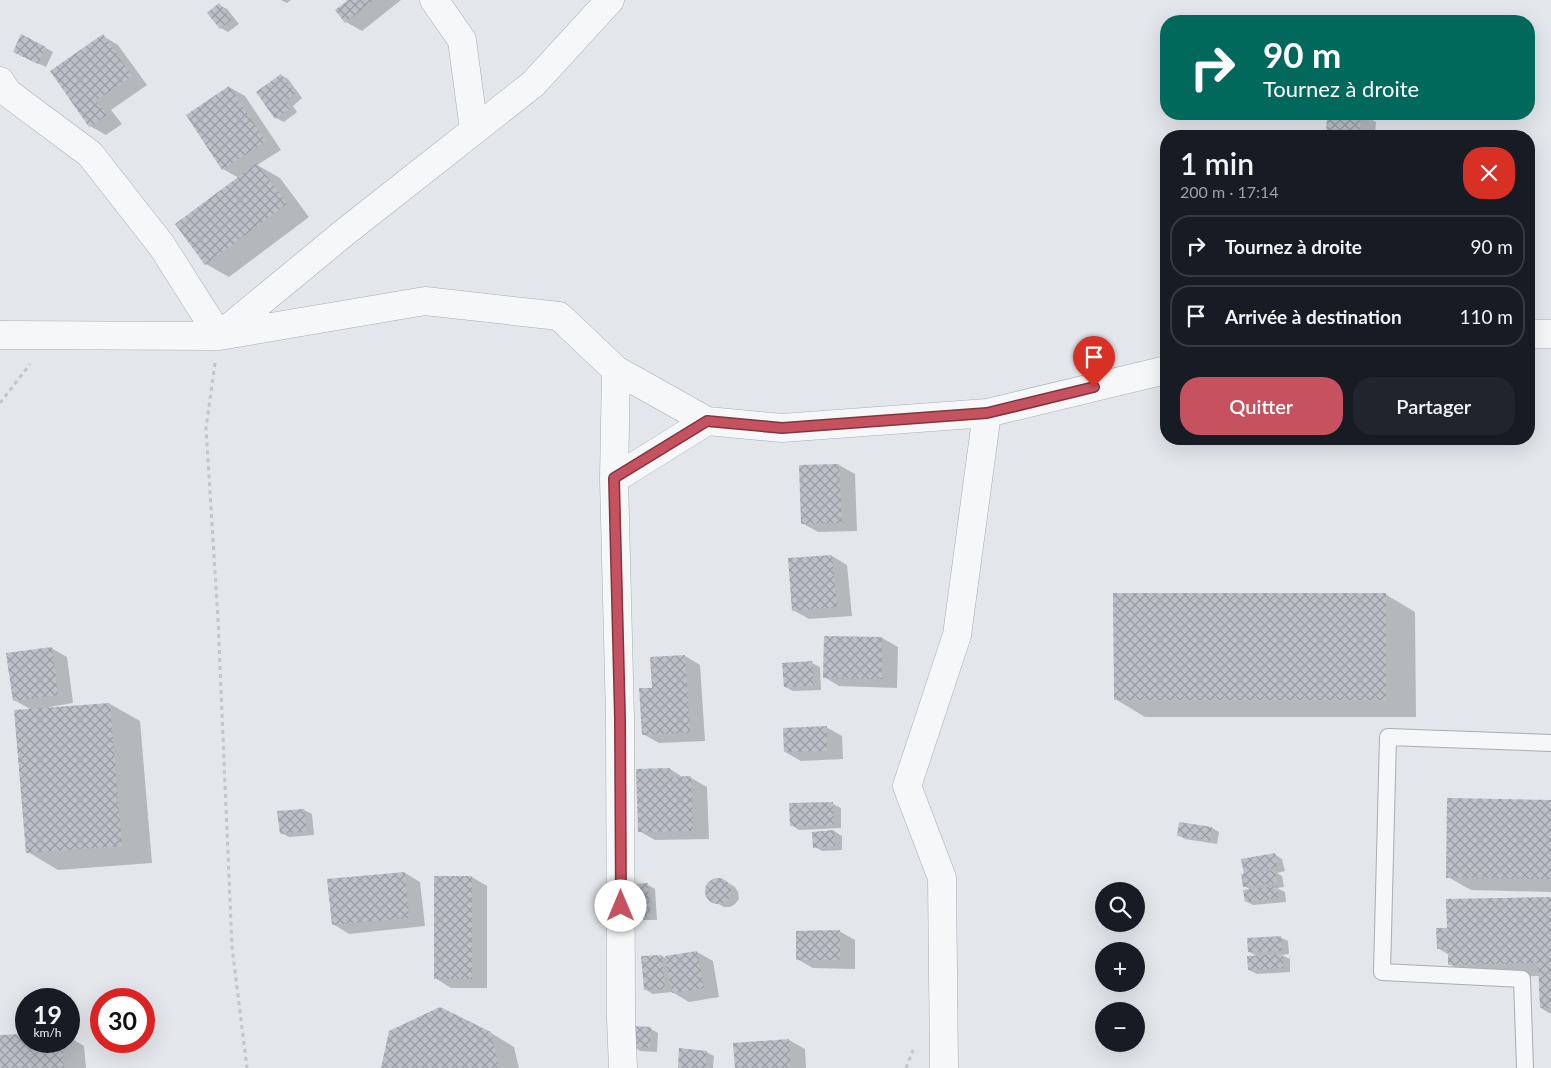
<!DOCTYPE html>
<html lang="fr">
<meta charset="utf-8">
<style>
body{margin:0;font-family:Lato,sans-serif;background:#20242c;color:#f1f3f6;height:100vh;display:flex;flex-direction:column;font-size:19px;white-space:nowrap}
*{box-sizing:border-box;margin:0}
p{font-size:16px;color:#9ea1a6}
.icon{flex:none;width:28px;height:28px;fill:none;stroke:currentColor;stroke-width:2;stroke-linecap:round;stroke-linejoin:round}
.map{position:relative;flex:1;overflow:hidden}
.side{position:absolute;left:1160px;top:130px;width:375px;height:315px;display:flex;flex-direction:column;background:#171b24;border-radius:20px;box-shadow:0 5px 20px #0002}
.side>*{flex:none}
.guide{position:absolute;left:1160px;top:15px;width:375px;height:105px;border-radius:20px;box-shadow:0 5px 20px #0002;background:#00695c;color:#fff;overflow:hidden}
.controls{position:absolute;left:1095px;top:882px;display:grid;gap:10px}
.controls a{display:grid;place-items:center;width:50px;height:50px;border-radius:50%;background:#171b24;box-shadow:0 5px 20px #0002;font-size:25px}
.speed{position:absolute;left:15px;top:988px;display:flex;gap:10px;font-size:25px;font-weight:700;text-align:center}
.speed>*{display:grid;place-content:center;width:65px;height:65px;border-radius:50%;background:#171b24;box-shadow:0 5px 20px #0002;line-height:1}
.speed small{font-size:12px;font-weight:400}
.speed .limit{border:8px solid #d22;background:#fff;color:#111}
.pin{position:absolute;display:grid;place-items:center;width:42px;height:42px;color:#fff;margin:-51px -21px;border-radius:50% 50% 50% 0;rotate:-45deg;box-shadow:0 0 5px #0007}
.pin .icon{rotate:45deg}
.me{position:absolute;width:55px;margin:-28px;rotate:0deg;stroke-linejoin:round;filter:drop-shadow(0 0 4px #0008)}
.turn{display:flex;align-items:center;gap:18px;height:105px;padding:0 20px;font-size:22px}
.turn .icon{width:65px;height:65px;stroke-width:2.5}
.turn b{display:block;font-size:35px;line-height:42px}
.round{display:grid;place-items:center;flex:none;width:52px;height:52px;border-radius:20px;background:#20242c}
.summary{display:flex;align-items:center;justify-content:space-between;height:85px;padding:0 20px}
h1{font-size:30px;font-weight:600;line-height:38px}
.action{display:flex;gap:10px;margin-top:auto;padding:10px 20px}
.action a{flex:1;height:58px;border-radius:20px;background:#c65260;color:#fff;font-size:20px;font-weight:600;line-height:58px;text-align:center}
.action a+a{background:#20242c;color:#f1f3f6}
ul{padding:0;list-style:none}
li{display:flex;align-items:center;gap:15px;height:62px;margin:0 10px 8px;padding:0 10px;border:2px solid #363941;border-radius:20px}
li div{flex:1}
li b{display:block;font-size:19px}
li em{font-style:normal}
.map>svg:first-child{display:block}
.shadow{fill:#0003}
.building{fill:url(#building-cross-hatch)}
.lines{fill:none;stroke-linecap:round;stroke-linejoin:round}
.service-casing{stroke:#a8adb4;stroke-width:18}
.minor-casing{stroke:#a8adb4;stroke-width:29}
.path{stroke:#c1c4c9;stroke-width:3;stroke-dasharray:4 4;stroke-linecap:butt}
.service{stroke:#f6f7f9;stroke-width:16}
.minor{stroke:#f6f7f9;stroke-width:28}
.route-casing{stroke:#81353e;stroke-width:12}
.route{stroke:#c65260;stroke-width:9}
</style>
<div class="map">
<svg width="1551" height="1068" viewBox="0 0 1551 1068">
<defs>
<pattern id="building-cross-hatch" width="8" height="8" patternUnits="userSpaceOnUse" patternTransform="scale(1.25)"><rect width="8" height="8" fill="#bbbfc7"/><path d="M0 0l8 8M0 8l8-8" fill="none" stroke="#989ca3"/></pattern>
</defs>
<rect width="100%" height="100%" fill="#e3e6ea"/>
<path class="shadow" d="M281,0H291L287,3Z
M347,0H401L362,31L346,22L349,1Z
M219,5L227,9L239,24L228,32L221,28Z
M103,36L118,45L147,85L111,110L122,124L106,135L90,126Z
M46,48L53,52L46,67L22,56Z
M281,75L288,79L302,98L293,106L297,112L284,122L276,118Z
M229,87L245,96L281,150L257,165L280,178L309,217L229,277L206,264L239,178L223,169Z
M1328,114H1362L1376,122L1375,136H1327Z
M839,465L855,474L857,531L818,532L802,523L800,466Z
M832,556L847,565L852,616L809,619L793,610Z
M1385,594L1415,612L1416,717H1145L1115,699Z
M825,637L882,638L898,647L897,688L839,686L824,677Z
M51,648L67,657L73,703L49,707L50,709L110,704L140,721L152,863L58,870L28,852L32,710L14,700Z
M685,656L700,665L705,741L659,743L643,734L653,689Z
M812,663L820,667L821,690L793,691L785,687Z
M826,727L842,736L843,759L801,761L785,752Z
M670,769L684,778H691L707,787L709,839L655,840L639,831Z
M1551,801V892L1471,890L1448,877Z
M833,804L841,808V828L799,830L791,825L790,805Z
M304,810L312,814L314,835L289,837L281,833L279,812Z
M1212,828L1219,832L1217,844L1185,839L1178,835Z
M834,831L842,836V850L822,851L815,847L814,833Z
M1274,854L1282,859L1285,871L1277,873L1282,876L1284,887L1277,888L1285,892L1286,902L1253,905L1246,901L1251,890L1244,886L1246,875L1243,860Z
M405,873L420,882L425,926L349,934L333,924Z
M472,877L487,886V988H451L435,978Z
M715,879H721L735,887L738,892L739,899L735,904L730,907H724L710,899L706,894L707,887L709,882Z
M648,885L655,889L657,920H644L637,916Z
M1551,899V1014L1541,1008L1540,976L1473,977L1449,964V955L1438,948L1448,929Z
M839,931L855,940V969L813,968L797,959Z
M1280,937L1288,941L1289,954L1282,955L1290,959V972L1257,974L1249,970L1257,956L1249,952Z
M697,952L713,961L719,997L689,1002L672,992L653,994L646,990L643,958L662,956L667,959V957Z
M651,1029L658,1033L657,1052L640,1051L633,1046Z
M491,1033L514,1047L519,1068H382Z
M26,1035V1041H69V1037L84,1046L86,1068H0V1037Z
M789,1040L805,1049L806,1068H736Z
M706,1052L714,1056L713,1068H679Z"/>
<path class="building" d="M346,0H374L345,23L335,10L347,1Z
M219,3L232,19L220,29L207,13Z
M21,34L46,47L38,64L13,52Z
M103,34L132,76L96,101L107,115L89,127L50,71Z
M281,74L296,93L286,101L291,107L275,119L256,92Z
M229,86L266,141L222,170L186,115Z
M1327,114H1361L1359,136H1326Z
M257,163L287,204L205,265L175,224Z
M839,464L842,523L801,524L799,465Z
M832,555L837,607L792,611L788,558Z
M1113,593H1386V700H1114Z
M824,636L882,637V679L823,678Z
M52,647L58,695L13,701L6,653Z
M685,655L690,733L642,735L639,688H652L650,657Z
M812,661L814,686L784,687L782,663Z
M110,703L122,846L26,853L14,710Z
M827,726V751L784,752L783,728Z
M670,768V777L691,776L693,831L638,832L636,769Z
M1447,798L1551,800V879L1446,878Z
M833,802L834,825L790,826L789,803Z
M304,809L307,831L280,834L277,811Z
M1179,822L1212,827L1210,841L1177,836Z
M834,830L835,846L813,848L812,832Z
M1275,853L1278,867L1244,874L1241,859Z
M1275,870L1277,883L1243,887L1241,874Z
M405,872L409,918L332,925L327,879Z
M434,876H472V979H434Z
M705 891a13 13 0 1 1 26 0a13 13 0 1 1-26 0Z
M648,883L650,916L635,917L634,884Z
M1277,886L1279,898L1245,902L1243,890Z
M1551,897V1008H1540L1538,963L1448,965V949H1437L1436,928H1447L1446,899Z
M840,930V960H796V931Z
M1281,936L1282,951L1248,952L1247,938Z
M697,951L704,988L672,993L665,956Z
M1283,954V968L1248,970L1247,956Z
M662,955L665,989L644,990L641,956Z
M440,1007L491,1032L499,1068H381L389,1031Z
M632,1026L651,1027L650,1048L631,1047Z
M26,1034V1041H62L64,1068H0V1035Z
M789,1039L791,1068H735L733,1043Z
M679,1048L707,1051L706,1068H678Z"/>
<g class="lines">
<defs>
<path id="service" d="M1525,1068L1522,979L1382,972L1388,737L1551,743"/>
<path id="minor" d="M434,0L462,40L474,130
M0,81L8,93L90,154L162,246L219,336L425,301L559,316L616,370L614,479L620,718L621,1018L623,1068
M1529,334H1551
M0,335L219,336L345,232L533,84L610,0
M987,413L1166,370
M707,421L782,428L987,413L957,635L907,786L942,878L944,1068
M614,479L707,421L616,370"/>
</defs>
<use href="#service" class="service-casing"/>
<use href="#minor" class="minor-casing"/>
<path class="path" d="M215,363L206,428L218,620L232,947L247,1068
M0,403L30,364
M906,1068L913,1050"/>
<use href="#service" class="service"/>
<use href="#minor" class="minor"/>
</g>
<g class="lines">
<defs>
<path id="route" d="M621,906L620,718L614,478L707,421L782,428L987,413L1094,387"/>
</defs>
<use href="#route" class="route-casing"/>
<use href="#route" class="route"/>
</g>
</svg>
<div class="controls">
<a><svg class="icon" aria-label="search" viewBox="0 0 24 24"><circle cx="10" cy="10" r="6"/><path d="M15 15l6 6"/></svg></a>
<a>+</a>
<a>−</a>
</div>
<div class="speed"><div>19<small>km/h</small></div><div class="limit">30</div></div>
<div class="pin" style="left:1094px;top:387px;background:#d93025"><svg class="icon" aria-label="arrive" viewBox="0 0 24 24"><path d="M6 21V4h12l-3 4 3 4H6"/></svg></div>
<svg class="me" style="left:621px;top:906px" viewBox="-20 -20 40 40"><circle r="19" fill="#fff"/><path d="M0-13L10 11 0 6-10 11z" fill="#c65260"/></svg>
<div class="guide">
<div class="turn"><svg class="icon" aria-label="right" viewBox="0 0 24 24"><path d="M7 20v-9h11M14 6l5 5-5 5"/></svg><div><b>90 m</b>Tournez à droite</div></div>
</div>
<section class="side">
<div class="summary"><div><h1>1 min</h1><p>200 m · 17:14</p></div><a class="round" style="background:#d93025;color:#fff"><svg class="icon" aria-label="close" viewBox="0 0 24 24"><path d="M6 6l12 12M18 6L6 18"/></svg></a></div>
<ul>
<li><svg class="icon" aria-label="right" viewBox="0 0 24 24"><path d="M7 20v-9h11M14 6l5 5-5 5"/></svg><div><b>Tournez à droite</b></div><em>90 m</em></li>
<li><svg class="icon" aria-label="arrive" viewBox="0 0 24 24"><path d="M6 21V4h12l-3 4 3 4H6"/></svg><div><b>Arrivée à destination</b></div><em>110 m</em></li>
</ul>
<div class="action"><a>Quitter</a><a>Partager</a></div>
</section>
</div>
